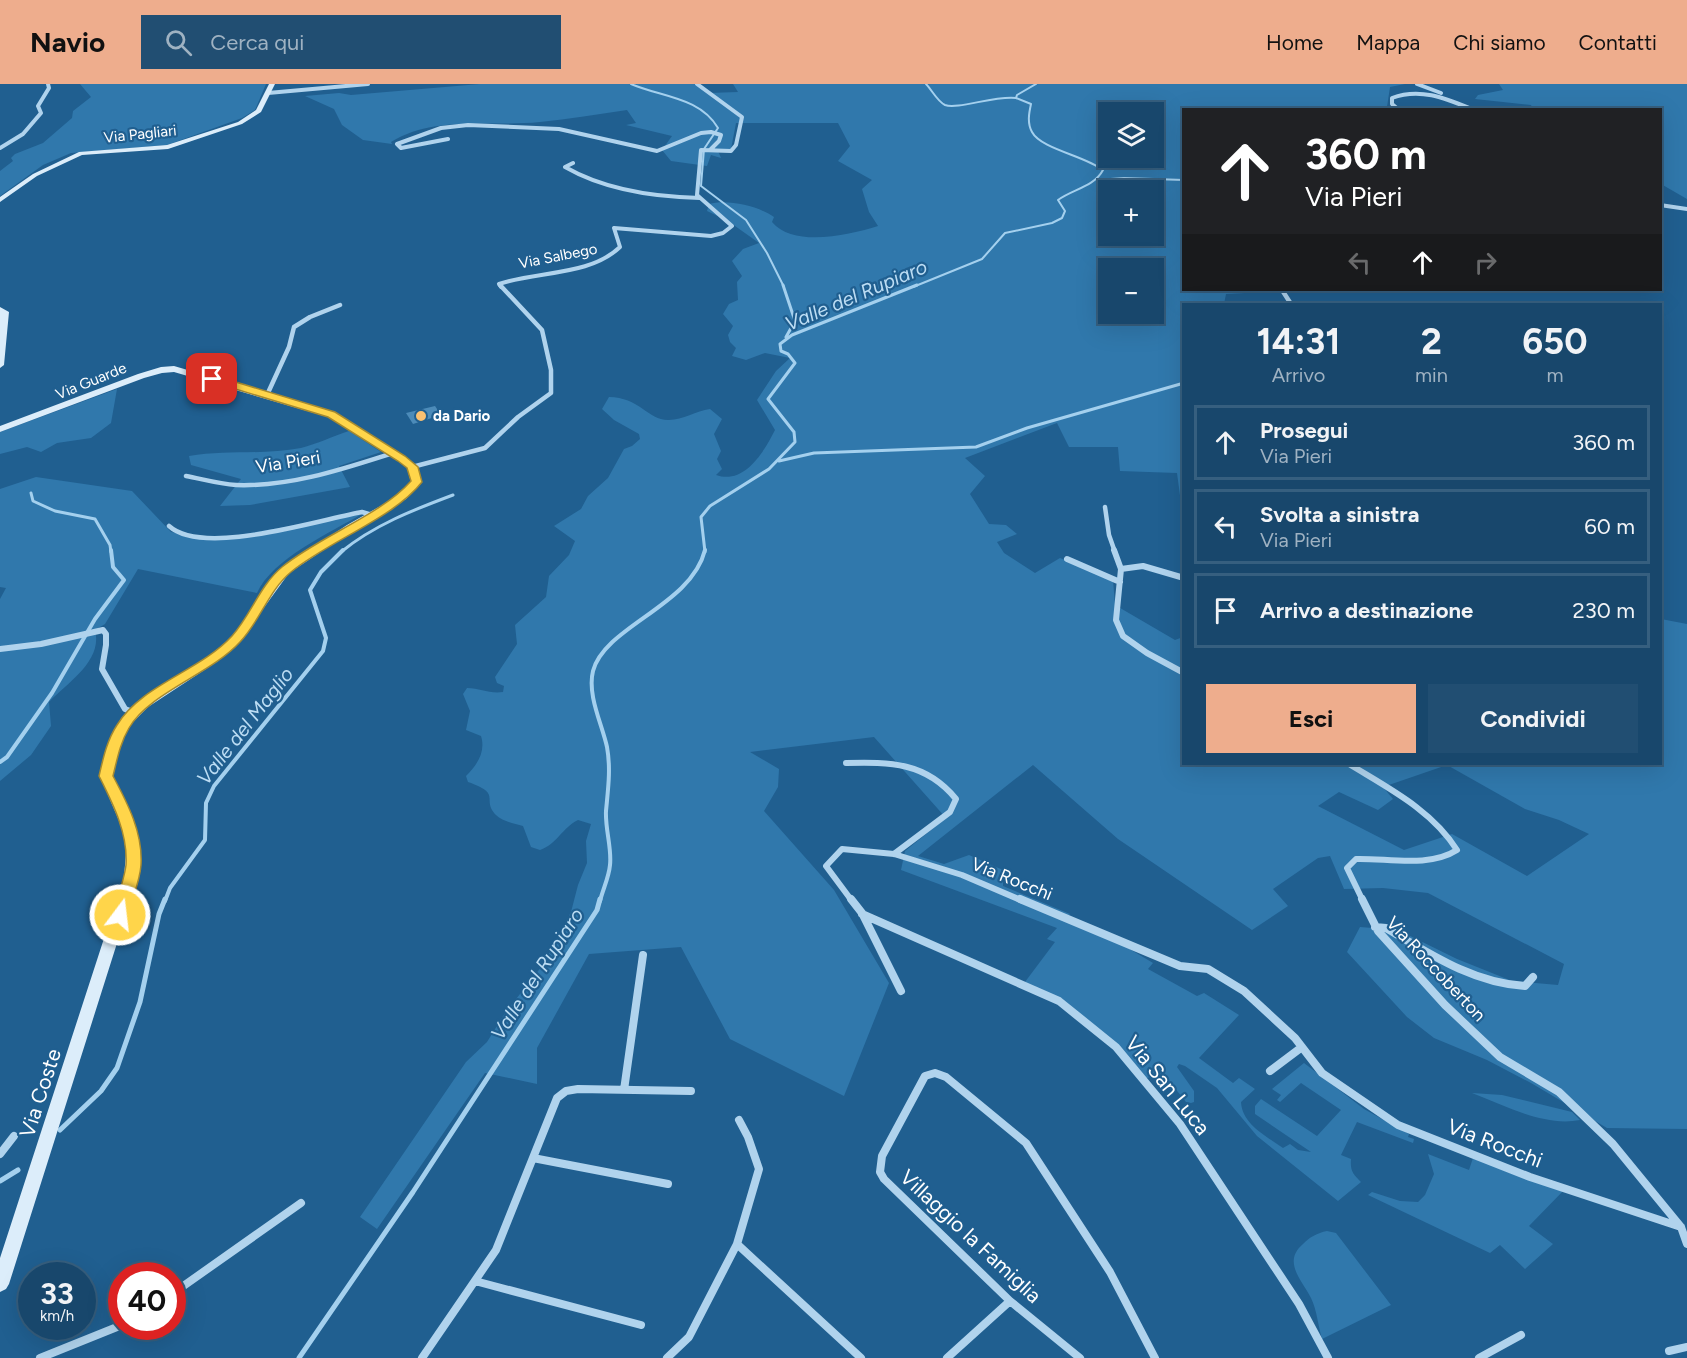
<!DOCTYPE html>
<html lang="it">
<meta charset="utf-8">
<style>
body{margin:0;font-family:Figtree,sans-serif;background:#214e72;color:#f1f3f6;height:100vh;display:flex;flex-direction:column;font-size:22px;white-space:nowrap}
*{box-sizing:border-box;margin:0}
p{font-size:20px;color:#9fb2c2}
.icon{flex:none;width:33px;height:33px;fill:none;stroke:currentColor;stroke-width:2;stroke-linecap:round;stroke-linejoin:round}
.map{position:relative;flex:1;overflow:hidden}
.drawer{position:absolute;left:1182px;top:219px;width:480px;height:462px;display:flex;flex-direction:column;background:#18476c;border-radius:0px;box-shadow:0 6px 24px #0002,0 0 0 2px #365f7f}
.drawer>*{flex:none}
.hud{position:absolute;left:1182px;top:24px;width:480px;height:183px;border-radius:0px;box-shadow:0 6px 24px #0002,0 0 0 2px #365f7f;background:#202124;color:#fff;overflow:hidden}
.controls{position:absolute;left:1098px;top:18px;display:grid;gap:12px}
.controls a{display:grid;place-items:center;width:66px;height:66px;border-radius:0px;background:#18476c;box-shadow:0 6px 24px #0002,0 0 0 2px #365f7f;font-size:30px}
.speed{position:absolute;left:18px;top:1178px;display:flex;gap:12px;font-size:30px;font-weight:700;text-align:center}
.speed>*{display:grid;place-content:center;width:78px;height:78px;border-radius:50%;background:#18476c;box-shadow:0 6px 24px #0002,0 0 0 2px #365f7f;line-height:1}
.speed small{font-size:15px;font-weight:400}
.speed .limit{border:9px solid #d22;background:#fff;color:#111}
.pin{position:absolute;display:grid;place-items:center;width:51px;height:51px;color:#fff;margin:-26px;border-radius:12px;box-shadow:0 3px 9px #0006}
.me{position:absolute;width:66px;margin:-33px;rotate:15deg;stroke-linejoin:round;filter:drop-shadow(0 0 4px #0008)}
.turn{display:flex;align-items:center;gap:21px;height:126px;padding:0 24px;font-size:27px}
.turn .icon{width:78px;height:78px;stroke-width:2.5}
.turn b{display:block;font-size:42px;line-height:51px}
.lanes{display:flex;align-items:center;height:57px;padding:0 24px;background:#0003;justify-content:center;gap:30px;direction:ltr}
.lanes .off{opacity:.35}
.eta{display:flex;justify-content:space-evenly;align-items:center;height:102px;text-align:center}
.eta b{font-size:36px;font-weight:700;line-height:42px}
.action{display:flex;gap:12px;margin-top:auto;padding:12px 24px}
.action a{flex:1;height:69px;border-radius:0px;background:#eead8d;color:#111;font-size:24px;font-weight:700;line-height:69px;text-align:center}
.action a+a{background:#214e72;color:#f1f3f6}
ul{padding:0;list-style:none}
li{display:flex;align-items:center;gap:18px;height:75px;margin:0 12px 9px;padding:0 12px;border:3px solid #365f7f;border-radius:0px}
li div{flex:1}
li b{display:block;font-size:22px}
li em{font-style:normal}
header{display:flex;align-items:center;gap:36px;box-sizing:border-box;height:84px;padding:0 30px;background:#eead8d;color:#111}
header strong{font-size:28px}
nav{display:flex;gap:33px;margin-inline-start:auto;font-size:21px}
.search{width:420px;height:54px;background:#214e72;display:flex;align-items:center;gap:15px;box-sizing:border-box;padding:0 21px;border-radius:0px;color:#9fb2c2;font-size:22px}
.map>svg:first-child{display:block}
.green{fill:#3078ac;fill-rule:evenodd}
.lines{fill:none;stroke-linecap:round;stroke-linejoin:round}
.stream-far3{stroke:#a4d0ee;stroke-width:2}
.stream-far2{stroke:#a4d0ee;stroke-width:3}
.stream-far1{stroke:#a4d0ee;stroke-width:4}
.stream{stroke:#a4d0ee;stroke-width:5}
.building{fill:#4c8bb9}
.street-far3{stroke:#b0d3ed;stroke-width:4}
.street-far2{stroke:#b0d3ed;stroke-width:4.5}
.street-far1{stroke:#b0d3ed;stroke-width:6}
.street{stroke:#b0d3ed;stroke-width:8}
.secondary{fill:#dcedfa;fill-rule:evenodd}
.route{fill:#ffd54a;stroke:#a68a30;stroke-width:1.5}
.poi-dot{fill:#fac171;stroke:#205f90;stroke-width:2}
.labels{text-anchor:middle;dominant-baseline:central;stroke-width:4.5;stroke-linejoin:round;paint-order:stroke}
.far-street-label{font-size:15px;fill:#fff;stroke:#205f90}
.far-poi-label{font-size:15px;font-weight:bold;fill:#fff;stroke:#205f90;text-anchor:start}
.street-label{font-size:18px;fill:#fff;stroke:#205f90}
.water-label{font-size:20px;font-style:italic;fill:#bcddf4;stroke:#205f90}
.near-street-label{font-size:21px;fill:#fff;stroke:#205f90}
</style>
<header>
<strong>Navio</strong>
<div class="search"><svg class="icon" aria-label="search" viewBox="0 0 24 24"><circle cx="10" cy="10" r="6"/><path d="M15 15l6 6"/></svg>Cerca qui</div>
<nav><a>Home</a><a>Mappa</a><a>Chi siamo</a><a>Contatti</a></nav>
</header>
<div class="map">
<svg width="1687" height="1274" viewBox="0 0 1687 1274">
<rect width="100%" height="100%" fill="#205f90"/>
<path class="green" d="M80,0H266L255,26L242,34L167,61L71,69L43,81L0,112V87L13,77L11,74L15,70L43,59L72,34L73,27L91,13Z
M480,0H697L709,9L738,8L733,0H1405L1390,3L1387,23L1392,25L1184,26V206H1247L1245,209L1226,210L1224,220H1184L1183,434L1177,389L1120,387L1118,363H1069L1057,339L965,374L985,392L970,410L989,440L1006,441L1017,450L997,458L1004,469L1035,489L1060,474L1113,496L1115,521L1175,556L1183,553L1184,680H1660L1661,535L1687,540V1045L1607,1044L1531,999L1487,976L1434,954L1407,933L1347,868L1360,843L1398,846L1457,875L1512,897L1558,901L1564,880L1428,809L1383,804L1344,805L1330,772L1318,774L1273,805L1288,822L1252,846L1118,755L1033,681L918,772L944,780L969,771L1003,786V802L1070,830L1066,835L1123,861L1153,879L1148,885L1197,912L1204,909L1239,931L1199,974L1233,999L1239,994L1255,1005L1241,1018C1242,1040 1266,1052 1283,1064L1290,1060L1298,1066L1311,1068L1255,1030V1022L1261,1015L1317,1052L1341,1026L1301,999L1280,1018L1277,1016L1281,1011L1272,1005L1304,979L1364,1025L1409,1050L1408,1053L1414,1055L1413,1059L1357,1038L1341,1071L1351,1075C1350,1087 1353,1090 1361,1098L1338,1117L1257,1052L1217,1004L1185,982L1179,980L1177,983L1194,1007V1018L1191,1019L1186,1018L1174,1003L1156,991L1144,995L1096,945L1025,898L1055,858L1047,855L1057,844L901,786L905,767L946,734L874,653L750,668L779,685L778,703L764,727L834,806L889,899L844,1012L730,955L681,863L589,870L537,964V1000L485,989L377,1145L360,1133L466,978L487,958L505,929L542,882L571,828L578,801L587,779L586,757L591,740L578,736C562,744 557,760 540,766L531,763L523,742C514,739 503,738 496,731C481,715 503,710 468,698L466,692C477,681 486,668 481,652L466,646L470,627L463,610L467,604C480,604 489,610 503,608L504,602L497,599L495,593L517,560L515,541L546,513L549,492L569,471L575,457L554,442L581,425L588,412L608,394L624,365L632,362L640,355L639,350L614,336L602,325L609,313C639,313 649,337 669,336C683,336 696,327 710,325L722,335L714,350L721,367L717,375L722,385L716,391C744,401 764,368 775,346L757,316L776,287L790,274L765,269L746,276L732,272L736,264L730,258L728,251L733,242L723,230L729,220L738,216L737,198L742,192L732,177L743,165L759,159L728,137L707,127L709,120C728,115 758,122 774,133L772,138C794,164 849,151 878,142L869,128L862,105L872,96L838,77L850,62L838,39H736L731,65L718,67L721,74L711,71L707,82L671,77L662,66L672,52L626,41L636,39L627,26C598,30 569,35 540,38C491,43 434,31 391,58L392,60L363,56L342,41L334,25L305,12L339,9L351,11ZM1108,28H1154V74H1108ZM1108,106H1154V152H1108ZM1108,184H1154V230H1108ZM1447,681L1525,725L1559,736L1589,750L1527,792L1452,750L1404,766L1318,722L1339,708L1378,726L1393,715L1383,703Z
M1499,0H1687V115L1661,100L1660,26L1533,25L1531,21L1475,15L1478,11L1503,6Z
M117,305L111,339L91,354L57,359L41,368L27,363L0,370V348Z
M349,347L381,368L339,382L350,403L250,421L220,422L241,395L191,381L189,372C226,366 264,371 301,364C317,360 333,352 349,347Z
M36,393L132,407L171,448L215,455L362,430C331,448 272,475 257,509L138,485L105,540L95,546C103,577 68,598 49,618L51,642L31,671L0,697V515L6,504L0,503V405Z
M1472,1009L1502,1011L1572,1028L1580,1036C1544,1043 1506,1022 1472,1009Z
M1428,1070L1469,1086L1474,1071L1565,1105L1529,1142L1553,1160L1525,1185L1500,1161L1490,1169L1368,1111L1372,1108L1400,1117L1418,1118L1425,1111L1434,1090Z
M1327,1147L1336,1149L1391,1221L1322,1255C1318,1242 1317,1226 1311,1214C1302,1196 1282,1178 1303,1160C1310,1153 1317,1149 1327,1147Z"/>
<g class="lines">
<path class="stream-far3" d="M631,0C661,13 700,13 718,44L704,65L701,102L746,136L767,169L784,203
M926,0C932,6 937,17 945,21C957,26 996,11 1016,14
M1097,96L1124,94L1184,96
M913,203L982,175L1005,149L1052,139L1062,134L1065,127L1058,116C1073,105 1094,103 1103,86C1085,72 1041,65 1032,48C1027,39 1029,29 1031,20L1016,14L1017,11L1036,0"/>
<path class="stream-far2" d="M783,201L795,237L786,253
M779,377L814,369L976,363L1027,344L1184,299
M31,409L33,417L55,427L95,435L110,461L111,468
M341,468C374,441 413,426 453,411
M705,468L701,433L710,422L769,385L795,358L794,348L768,315L795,279L788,270L781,267L780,260L792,251L917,201"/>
<path class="stream-far1" d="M0,678L7,673L52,609L95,535L124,496L113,483L111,466
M165,817L170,804L205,756L206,719L214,702L323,567L326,554L310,506L321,488L343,466
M600,817C603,805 609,793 610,781C612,764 605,745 606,727C608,705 611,685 607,663C602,640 587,611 593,587C605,542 691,522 705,466"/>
<path class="stream" d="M60,1046L101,1007L117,984L140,918L159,830L165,815
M0,1097L18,1086
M299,1274L413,1108L597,826L600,815"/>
</g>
<path class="building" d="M435,322L441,331L413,340L406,329Z"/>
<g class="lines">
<path class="street-far3" d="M1417,0L1441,9
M268,9L368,0
M1399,26L1392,20V14C1421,3 1447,15 1474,26
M448,55L401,64L397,60L441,44L468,41L559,45L657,67L701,49L711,48L721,51L719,57L710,66
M0,64L23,50L41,29L38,22L49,4L48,0
M573,79L565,83C605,106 655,113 700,114
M1660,121L1687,125
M501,203L499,200C537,187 590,192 620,163L614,144L711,152L723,149L732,142L697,111L701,66L731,67L736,61L742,33L697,0"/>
<path class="street-far2" d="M1282,206L1291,220
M267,311L289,263L294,243L310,233L340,221
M412,383L485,364L518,333L551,309V286L542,246L500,201
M186,392C202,395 219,400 236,401C290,403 343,385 393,369
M1105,423L1109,451L1115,468
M169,442C203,473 318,436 362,428L372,431"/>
<path class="street-far1" d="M1114,466L1121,485L1116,536L1123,552L1147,569L1184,589
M1067,475L1120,498
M1121,485L1143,482L1184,494
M0,565L41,560L103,546L106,550V561L102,585L125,625L135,629
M846,679C890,678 926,678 956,715L950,728L894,770
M1349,680C1388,704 1432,726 1457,766C1429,784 1387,774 1356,775L1347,784L1363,817
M852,817L826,782L842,765L894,770L962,791L1023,817"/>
<path class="street" d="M851,815L862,829L901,907
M1020,815L1180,882L1208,885L1244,907L1295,954L1322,989L1398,1041L1530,1093L1681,1143
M1362,815L1378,847L1445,921L1500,973L1559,1008L1613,1060L1681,1143L1687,1160
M862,830L1059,917L1116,963L1180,1040L1299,1220L1328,1274
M1375,843L1386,844C1430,870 1473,899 1525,902L1533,893
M1270,987L1302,963
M624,1006L643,871
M0,1070L14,1052
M533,1074L668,1100
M737,1160L861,1274
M475,1197L641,1241
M172,1210L301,1119
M1669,1267L1687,1263
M40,1274L122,1241
M422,1274L496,1166L557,1014L566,1007L578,1005L691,1007
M667,1274L689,1253L737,1160L759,1085L748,1053L739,1036
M947,1274L1010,1217
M1080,1274L1010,1217L884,1095L880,1088L882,1072L925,992L935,989L946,993L1026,1059L1110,1188L1155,1274
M1479,1274L1521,1251"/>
<path class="secondary" d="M269,0H275L261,28L242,40L168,65L82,71L37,92L0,118V113L33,90L79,68L167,61L238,38L256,26Z
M0,223L9,228L4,281L0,284Z
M174,282L334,329L404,372L417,383L421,398L406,415L355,445L289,489L239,558L218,577L148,623L128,643L119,666L112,692L136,746L140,769L138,793L9,1200L6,1205L0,1208V1174L124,793L126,769L123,746L100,692L107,666L119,639L140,617L210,573L231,554L281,485L347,441L400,411L411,398L407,384L398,376L328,333L174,288L162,289L144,294L0,348V342L138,290L161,283Z"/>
</g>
<path class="route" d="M209,292H216L335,328L405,372L418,383L422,398C394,434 329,457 291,488C269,506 260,537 240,558C211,590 149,609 129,644C120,659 117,676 113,692C128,720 143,749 141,781C140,797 132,815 128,831L126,834H115L112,831C117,815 124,797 126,781C128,749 113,720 99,692C103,675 107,656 117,641C141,601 200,587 232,552C251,531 260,501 282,483C320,452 381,431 411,397L407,384L398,377L328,333L209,297Z"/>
<circle class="poi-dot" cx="421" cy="332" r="6"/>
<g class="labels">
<g class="far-street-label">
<text transform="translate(140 50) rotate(-6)">Via Pagliari</text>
<text transform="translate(558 172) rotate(-11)">Via Salbego</text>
<text transform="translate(91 297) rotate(-22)">Via Guarde</text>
</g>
<g class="far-poi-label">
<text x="433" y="332">da Dario</text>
</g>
<g class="street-label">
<text transform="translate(288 378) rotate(-9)">Via Pieri</text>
<text transform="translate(1012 795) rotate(22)">Via Rocchi</text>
<text transform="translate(1436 885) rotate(47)">Via Roccoberton</text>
</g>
<g class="water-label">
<text transform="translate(856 211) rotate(-23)">Valle del Rupiaro</text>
<text transform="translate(245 642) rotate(-52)">Valle del Maglio</text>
<text transform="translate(537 890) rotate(-57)">Valle del Rupiaro</text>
</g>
<g class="near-street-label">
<text transform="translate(1168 1001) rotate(51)">Via San Luca</text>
<text transform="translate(40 1009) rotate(-72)">Via Coste</text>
<text transform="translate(1495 1059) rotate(21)">Via Rocchi</text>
<text transform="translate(971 1152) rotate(43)">Villaggio la Famiglia</text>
</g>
</g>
</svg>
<div class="controls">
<a><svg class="icon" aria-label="layers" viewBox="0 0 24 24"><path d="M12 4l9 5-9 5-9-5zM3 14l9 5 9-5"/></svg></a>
<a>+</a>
<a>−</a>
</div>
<div class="speed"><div>33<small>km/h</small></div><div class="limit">40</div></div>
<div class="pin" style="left:212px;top:295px;background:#d93025"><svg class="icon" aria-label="arrive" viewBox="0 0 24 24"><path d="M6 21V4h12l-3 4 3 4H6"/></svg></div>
<svg class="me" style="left:120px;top:831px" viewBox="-20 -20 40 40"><circle r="17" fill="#ffd54a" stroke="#fff" stroke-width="3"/><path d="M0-11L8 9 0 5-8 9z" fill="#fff"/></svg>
<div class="hud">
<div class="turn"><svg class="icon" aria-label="ahead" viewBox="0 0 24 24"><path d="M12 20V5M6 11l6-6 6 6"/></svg><div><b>360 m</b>Via Pieri</div></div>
<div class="lanes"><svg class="icon off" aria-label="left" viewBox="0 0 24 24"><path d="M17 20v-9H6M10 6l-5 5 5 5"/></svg><svg class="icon" aria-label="ahead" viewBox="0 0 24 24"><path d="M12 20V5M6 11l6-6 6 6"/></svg><svg class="icon off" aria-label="right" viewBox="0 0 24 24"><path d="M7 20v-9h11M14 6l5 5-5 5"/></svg></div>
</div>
<section class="drawer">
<div class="eta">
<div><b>14:31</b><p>Arrivo</p></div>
<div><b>2</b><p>min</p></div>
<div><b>650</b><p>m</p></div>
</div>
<ul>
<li><svg class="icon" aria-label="ahead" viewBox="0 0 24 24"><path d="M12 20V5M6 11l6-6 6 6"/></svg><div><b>Prosegui</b><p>Via Pieri</p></div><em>360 m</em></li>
<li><svg class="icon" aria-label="left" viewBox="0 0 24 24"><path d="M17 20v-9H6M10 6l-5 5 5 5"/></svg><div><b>Svolta a sinistra</b><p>Via Pieri</p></div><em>60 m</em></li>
<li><svg class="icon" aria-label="arrive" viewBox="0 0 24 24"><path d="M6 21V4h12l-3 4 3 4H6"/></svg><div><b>Arrivo a destinazione</b></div><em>230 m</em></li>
</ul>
<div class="action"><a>Esci</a><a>Condividi</a></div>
</section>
</div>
